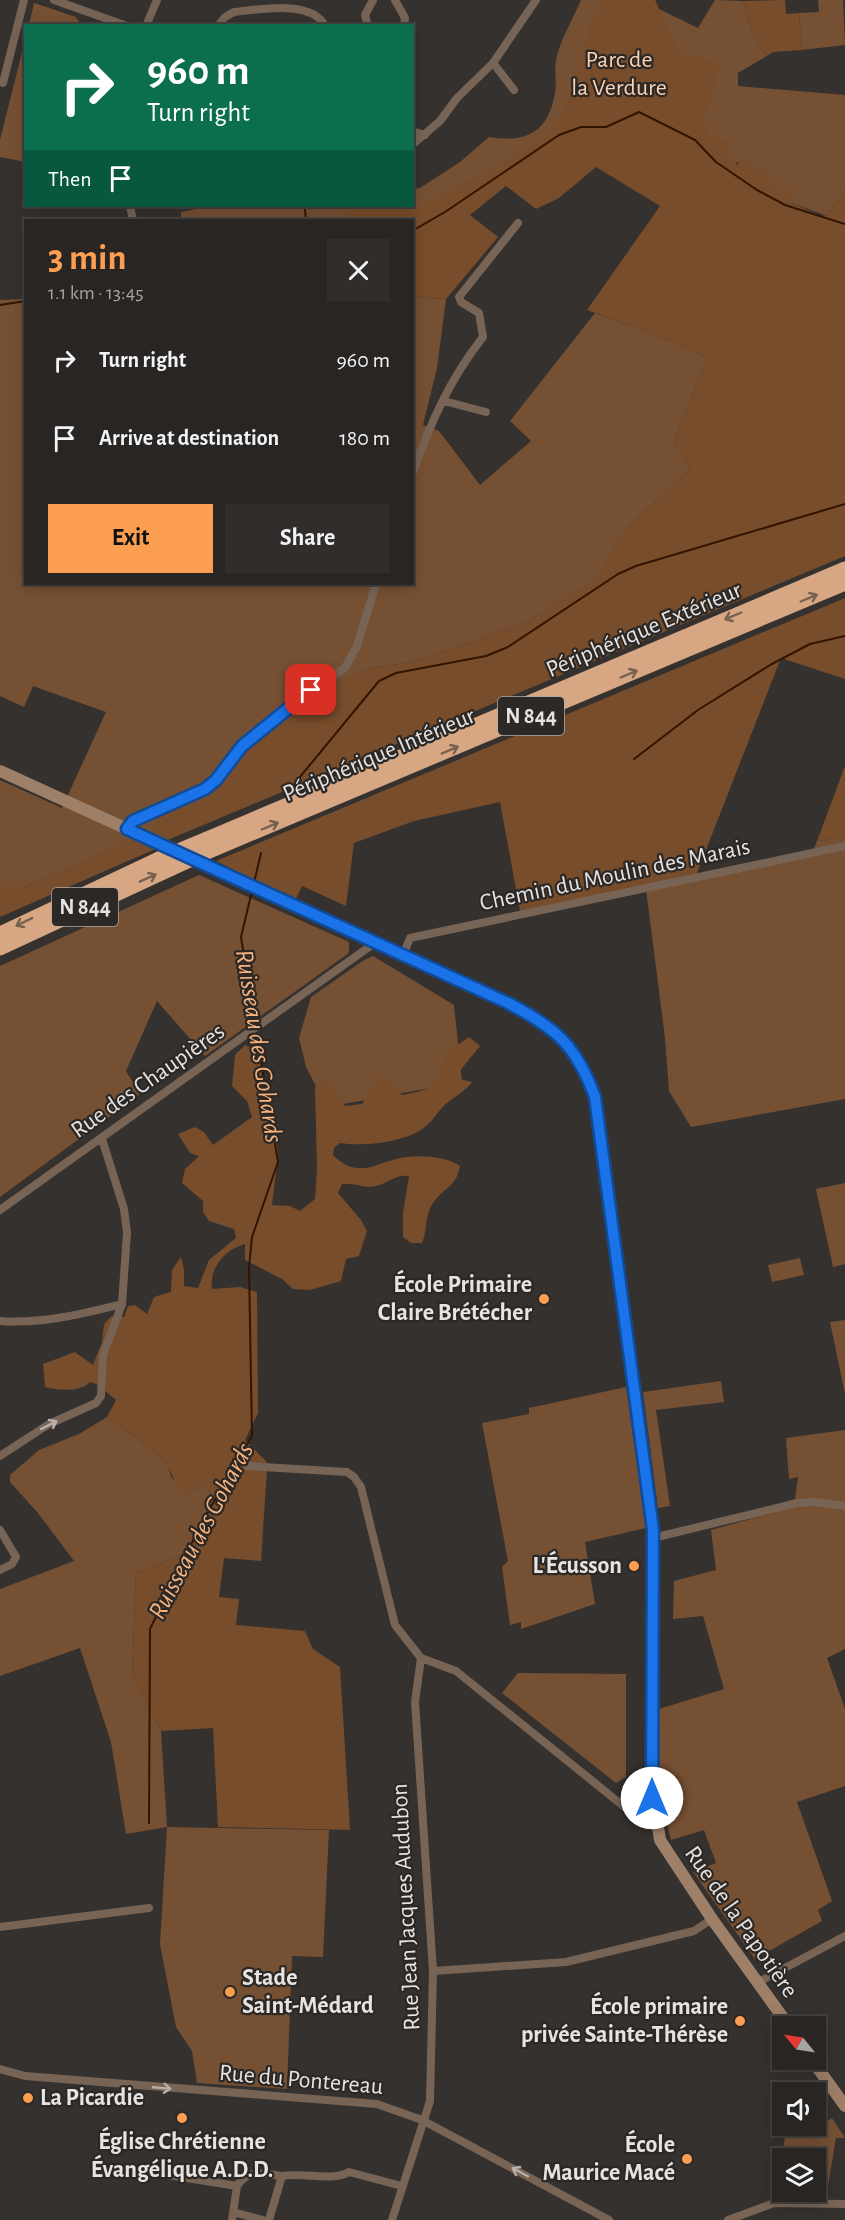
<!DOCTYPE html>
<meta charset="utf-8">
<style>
body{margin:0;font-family:"Alegreya Sans",sans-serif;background:#302d2b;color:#f1f3f6;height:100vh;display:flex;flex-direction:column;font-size:22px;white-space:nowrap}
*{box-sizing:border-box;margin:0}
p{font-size:20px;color:#a5a5a6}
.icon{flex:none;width:33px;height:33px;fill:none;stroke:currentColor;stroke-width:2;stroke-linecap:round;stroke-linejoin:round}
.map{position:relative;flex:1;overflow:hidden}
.sheet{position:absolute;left:24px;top:219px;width:390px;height:366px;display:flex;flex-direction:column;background:#282523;border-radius:0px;box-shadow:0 3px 15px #0003,0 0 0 2px #444241}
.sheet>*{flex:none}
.banner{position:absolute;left:24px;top:24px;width:390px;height:183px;border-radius:0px;box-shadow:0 3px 15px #0003,0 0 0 2px #444241;background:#0b6e4f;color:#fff;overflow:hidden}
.needle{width:39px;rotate:300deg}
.controls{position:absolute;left:772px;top:2016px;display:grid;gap:12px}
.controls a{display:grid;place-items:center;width:54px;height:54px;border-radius:0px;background:#282523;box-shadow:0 3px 15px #0003,0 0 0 2px #444241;font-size:30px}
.pin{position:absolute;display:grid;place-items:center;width:51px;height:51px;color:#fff;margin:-26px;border-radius:12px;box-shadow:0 3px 9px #0006}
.me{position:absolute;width:66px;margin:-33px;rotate:0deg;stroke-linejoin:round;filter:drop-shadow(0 0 4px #0008)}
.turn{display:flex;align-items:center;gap:21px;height:126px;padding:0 24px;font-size:27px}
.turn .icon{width:78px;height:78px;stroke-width:2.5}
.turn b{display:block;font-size:42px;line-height:51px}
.then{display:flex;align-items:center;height:57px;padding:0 24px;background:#0003;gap:12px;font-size:22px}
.round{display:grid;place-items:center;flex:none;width:63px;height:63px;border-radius:0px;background:#302d2b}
.overview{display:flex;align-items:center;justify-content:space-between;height:102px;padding:0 24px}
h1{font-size:36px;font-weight:700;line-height:45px;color:#fb9e51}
.action{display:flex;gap:12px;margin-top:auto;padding:12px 24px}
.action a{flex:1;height:69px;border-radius:0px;background:#fb9e51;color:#111;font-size:24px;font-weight:700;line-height:69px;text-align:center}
.action a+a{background:#302d2b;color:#f1f3f6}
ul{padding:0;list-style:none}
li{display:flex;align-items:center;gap:18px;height:78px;padding:0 24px}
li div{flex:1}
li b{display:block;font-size:22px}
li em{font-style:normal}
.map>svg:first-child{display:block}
.green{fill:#765033;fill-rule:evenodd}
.forest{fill:#784d2b}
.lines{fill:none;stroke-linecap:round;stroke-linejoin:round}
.stream{stroke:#321500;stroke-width:2}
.street{stroke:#786455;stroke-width:8}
.secondary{stroke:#9e7f68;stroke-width:12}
.highway{stroke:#d7a682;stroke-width:15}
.highway-bridge{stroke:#d7a682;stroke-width:15}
.oneway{stroke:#78614f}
.oneway2{stroke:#bab0aa}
.route-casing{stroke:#114b97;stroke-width:15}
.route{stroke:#1a73e8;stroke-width:10}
.poi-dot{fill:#fb9e51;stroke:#2b2825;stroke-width:2}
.labels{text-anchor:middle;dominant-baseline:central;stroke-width:4.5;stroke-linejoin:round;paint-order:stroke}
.shield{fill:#2b2825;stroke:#aeaba9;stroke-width:1.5}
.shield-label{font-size:22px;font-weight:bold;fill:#e6e3e2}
.park-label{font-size:24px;fill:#fdd2b3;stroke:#2b2825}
.street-label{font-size:24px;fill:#e6e3e2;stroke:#2b2825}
.poi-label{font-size:24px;font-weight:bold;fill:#e6e3e2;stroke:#2b2825;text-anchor:end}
.water-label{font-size:26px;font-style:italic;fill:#f7b27d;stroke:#2b2825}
</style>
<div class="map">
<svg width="845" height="2220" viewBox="0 0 845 2220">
<rect width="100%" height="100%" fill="#35312f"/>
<path class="green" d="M581,0H655L659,9L698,28L715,0L743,1L754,38L767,56L738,73V86L845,95V191L827,216L789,202L702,136H602L412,220H181V212L211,206H412L413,189L420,188L460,162L489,137C526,143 548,133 555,93C557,82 554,71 556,60C560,40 573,19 581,0Z
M818,0H843L845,45L802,50L799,13L819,12Z
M34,3L76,17L81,25H29Z
M25,40V162L0,157V140Z
M413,297L446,299L437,368L423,425L439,431L480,485L531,441L510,421L595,313L662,337L707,358L674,441L690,469L626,529L594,581L525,623L417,661L367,669L295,711L236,760L217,791L160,817L152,830L170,839L153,850L130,840L24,888L0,891V780L62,808L106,712L33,686L24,707L0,696V300L25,299L26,584H412Z
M845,838V1099L691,1127L669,1091L665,1038L646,889L812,853L817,841Z
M199,875L349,942V953L205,1056L157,1001L126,1071L140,1094L0,1197V966Z
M373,956L454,1005L462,1082L327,1107L306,1067L299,1038L311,997L364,960Z
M845,1183V1264L833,1267L816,1189Z
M800,1258L804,1275L772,1282L768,1265Z
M845,1320V1394L830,1322Z
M721,1381L724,1402L656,1410L670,1506L658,1508L643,1392Z
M626,1387L646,1528L585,1542L595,1604L521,1629V1622L510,1625L502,1567L508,1561L482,1423L529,1414V1408Z
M107,1417L158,1454L169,1468L171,1477L188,1494L211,1481L208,1503L215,1507L193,1550L136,1573L132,1676L161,1731L167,1827L329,1830L323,1957L292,1956L287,2089L197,2083L192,2051L176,2027L160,1944L167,1827L126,1834L111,1742L80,1648L0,1676V1589L74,1561L38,1513L10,1482V1475L39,1450L79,1434Z
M845,1430V1649L827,1658L845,1709V1786L797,1802L832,1901L818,1910L822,1921L755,1959L693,1872L716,1863L704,1830L671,1840L659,1793V1709L724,1689L703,1616L673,1619L674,1581L716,1570L711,1530L794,1507L798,1477L789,1479L786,1438Z
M518,1673L626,1674V1777L616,1783L502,1693Z
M832,2118L845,2138H836L826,2198L782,2193L778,2178L787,2126L815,2128L818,2120L821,2125ZM783,2158H816V2192H783Z"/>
<path class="forest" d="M604,0H655L676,48L720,66L704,118L710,136L727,142L737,165L742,161L751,162L753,172L760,169L767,171L768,181H775V190L780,192L785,185L792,194L789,202L819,215L827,216L845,191V556L170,839L151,830L160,817L217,791L235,760L258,738L324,690L367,669L417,661L525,623L593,581L626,529L690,469L674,441L707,358L662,337L587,310L660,206L596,167L559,198L536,209L506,186L470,215L498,237L446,299L413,297L412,220H344L357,206L420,209L448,191L539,142L559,120L582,60L588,30Z
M785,0L786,14L799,13L802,50L773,52L767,56L754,38L743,1Z
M845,598V679L781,658L695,878L521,916L500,802L414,821L354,843L346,906L302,886L295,901L216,861Z
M845,766V838L817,841Z
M130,839L153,850L0,917V891L14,882L24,888Z
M469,1037L480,1046L454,1078L472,1082C464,1092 457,1095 447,1103C439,1109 434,1120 425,1127C407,1142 363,1147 340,1143L334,1148L333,1155C360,1182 378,1160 407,1157C423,1155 447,1157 460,1166C456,1188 445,1186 433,1203C424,1216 428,1230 422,1243H411L403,1237V1213L409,1176C395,1174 389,1183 376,1186C366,1189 353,1182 342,1184L338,1193L361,1220L367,1231L359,1256L346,1259L341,1281L310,1290L293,1289L282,1279L245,1260V1244C225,1249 209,1268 212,1289L240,1287L257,1292L258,1413L245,1440L266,1461L267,1469L261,1561L224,1558L219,1597L239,1599L236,1625L305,1631L313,1649L340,1667L350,1830L218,1827L213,1728L161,1731L132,1676L136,1573L193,1550L215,1507L208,1503L211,1481L188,1494H180L169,1468L158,1454L107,1417L116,1400L98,1385L90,1382C80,1393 58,1390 45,1387L43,1364L75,1352L93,1365L102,1342L104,1324L112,1316L124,1317L128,1306L135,1305L147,1314L154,1297L171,1292L172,1270L181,1257L184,1269V1286L198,1288L209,1260L236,1238L234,1229L209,1221L203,1212V1201L182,1183L185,1169L199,1156L190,1153L178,1134L195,1127L204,1132L213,1145L252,1117L247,1101L232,1086L235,1055L245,1045L254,1049L260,1056L265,1112L276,1137L278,1156L272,1205L290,1206L300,1211L315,1199L317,1168L315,1087L325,1081L333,1084L345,1106L362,1104L381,1074L391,1081L402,1095C435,1089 438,1086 445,1053Z"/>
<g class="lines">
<path class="stream" d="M305,210L306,220
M412,231L445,212L559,135L581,127H606L639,112L695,140L716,162L757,190L785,205L845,224
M0,305L26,301
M634,759L698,710L770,665L810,644L845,636
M295,783L379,681L396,673L486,656L508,647L618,574L636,566L845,504
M254,883L261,853
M252,891L241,937L255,1024
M149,1823L150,1629L202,1522L252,1436L249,1267L252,1237L278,1162L256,1030"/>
<path class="street" d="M54,0L127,26
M395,0L405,18L404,26
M146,26L157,0
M218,26L225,17L234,12C263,9 312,0 325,26
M368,26L365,15L373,0
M493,63L514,90
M0,82L3,83L24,0
M412,131L425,135
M412,145L440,121L457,98L493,63L536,0
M130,206L133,220
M444,401L486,412
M412,475C430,424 449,380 483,337L479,313L461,302L459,297L518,223
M127,829L133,821L205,789L216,780L242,746L304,695L345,668L357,646L376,584
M403,955L410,938L845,846
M0,1210L376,942
M0,1321C42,1324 81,1314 122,1304
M0,1456L49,1424L96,1403L101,1396L103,1355L122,1304L127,1233L124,1209L102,1139
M247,1466L347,1472L354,1477L361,1487L395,1625L421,1658
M0,1530L16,1557L12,1564L0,1570
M653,1538L797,1503L816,1502L845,1506
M421,1658L456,1671L632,1813L654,1812
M0,1927L149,1908
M433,1971L566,1962L694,1931L712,1919
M757,1983L845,1936
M0,2069L25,2076L377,2104L422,2120L609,2220
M150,2172L237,2186L232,2220
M237,2186C248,2168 263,2174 282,2176
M233,2212L263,2220
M269,2220L282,2176C303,2172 332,2182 349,2172L402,2186
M392,2220L430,2101L433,1971L415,1702L421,1658
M728,2220L774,2203L845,2204"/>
<path class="secondary" d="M0,771L508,1003C557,1029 576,1045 595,1097L653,1530L651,1780L660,1840L712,1919L789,2026
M812,2060L845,2106"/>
<path class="highway" d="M205,840L845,569
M216,848L845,583
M0,934L159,859
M0,948L170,869"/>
<path class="highway-bridge" d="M159,859L205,840
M170,869L216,848"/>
</g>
<defs><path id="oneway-shaft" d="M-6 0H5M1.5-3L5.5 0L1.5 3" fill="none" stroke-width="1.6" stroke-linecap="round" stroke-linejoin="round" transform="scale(1.5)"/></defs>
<g class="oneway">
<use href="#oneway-shaft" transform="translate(809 598) rotate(-23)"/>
<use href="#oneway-shaft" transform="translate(733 616) rotate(157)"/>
<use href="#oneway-shaft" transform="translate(629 674) rotate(-23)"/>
<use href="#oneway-shaft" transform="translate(450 750) rotate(-23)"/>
<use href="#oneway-shaft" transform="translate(270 826) rotate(-23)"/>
<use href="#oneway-shaft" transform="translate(148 878) rotate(-24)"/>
<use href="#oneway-shaft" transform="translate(24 922) rotate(154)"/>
</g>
<g class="oneway2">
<use href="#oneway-shaft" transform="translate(49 1425) rotate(-27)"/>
<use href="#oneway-shaft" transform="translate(162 2088) rotate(5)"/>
<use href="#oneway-shaft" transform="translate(520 2172) rotate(-152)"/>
</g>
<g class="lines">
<defs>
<path id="route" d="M311,690L242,746L216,780L205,789L133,821L127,829L508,1003C556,1028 576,1045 595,1097L653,1530L652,1798"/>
</defs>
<use href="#route" class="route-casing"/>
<use href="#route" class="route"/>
</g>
<g class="poi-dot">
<circle cx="544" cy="1299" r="6"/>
<circle cx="634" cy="1566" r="6"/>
<circle cx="230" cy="1992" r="6"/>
<circle cx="740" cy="2021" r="6"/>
<circle cx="28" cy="2098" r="6"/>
<circle cx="182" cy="2118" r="6"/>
<circle cx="687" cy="2159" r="6"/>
</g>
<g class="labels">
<g class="shield">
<rect x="498" y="697" width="66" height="38" rx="4.5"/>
<rect x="52" y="888" width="66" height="38" rx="4.5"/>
</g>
<g class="shield-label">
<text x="531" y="716">N 844</text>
<text x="85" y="907">N 844</text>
</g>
<g class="park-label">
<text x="619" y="60">Parc de<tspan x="619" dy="28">la Verdure</tspan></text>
</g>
<g class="street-label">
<text transform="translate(644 630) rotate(-23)">Périphérique Extérieur</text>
<text transform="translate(379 755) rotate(-23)">Périphérique Intérieur</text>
<text transform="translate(615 875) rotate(-12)">Chemin du Moulin des Marais</text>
<text transform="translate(148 1081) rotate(-35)">Rue des Chaupières</text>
<text transform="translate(406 1907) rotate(-93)">Rue Jean Jacques Audubon</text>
<text transform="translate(741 1922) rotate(55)">Rue de la Papotière</text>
<text transform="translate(301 2080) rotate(5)">Rue du Pontereau</text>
</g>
<g class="poi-label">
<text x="532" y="1285">École Primaire<tspan x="532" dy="28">Claire Brétécher</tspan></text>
<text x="622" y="1566">L'Écusson</text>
<text x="242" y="1978" text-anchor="start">Stade<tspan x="242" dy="28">Saint-Médard</tspan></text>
<text x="728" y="2007">École primaire<tspan x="728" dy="28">privée Sainte-Thérèse</tspan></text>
<text x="40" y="2098" text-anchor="start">La Picardie</text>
<text x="182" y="2142" text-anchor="middle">Église Chrétienne<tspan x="182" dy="28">Évangélique A.D.D.</tspan></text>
<text x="675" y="2145">École<tspan x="675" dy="28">Maurice Macé</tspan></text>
</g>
<g class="water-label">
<text transform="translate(259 1046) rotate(81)">Ruisseau des Gohards</text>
<text transform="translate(201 1531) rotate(-62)">Ruisseau des Gohards</text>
</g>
</g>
</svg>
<div class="controls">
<a><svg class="needle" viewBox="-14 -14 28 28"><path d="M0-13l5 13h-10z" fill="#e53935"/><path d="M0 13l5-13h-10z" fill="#a5a5a6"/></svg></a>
<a><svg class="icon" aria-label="sound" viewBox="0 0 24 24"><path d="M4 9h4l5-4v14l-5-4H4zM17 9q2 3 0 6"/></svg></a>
<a><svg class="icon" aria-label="layers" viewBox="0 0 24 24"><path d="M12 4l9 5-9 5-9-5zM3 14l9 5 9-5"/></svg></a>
</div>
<div class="pin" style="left:311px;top:690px;background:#d93025"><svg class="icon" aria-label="arrive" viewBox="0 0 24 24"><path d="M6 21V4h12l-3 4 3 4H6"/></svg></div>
<svg class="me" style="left:652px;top:1798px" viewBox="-20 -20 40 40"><circle r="19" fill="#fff"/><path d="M0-13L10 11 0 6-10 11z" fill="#1a73e8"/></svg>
<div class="banner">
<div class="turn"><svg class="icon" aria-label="right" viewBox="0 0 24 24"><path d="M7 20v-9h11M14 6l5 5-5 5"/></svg><div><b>960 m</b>Turn right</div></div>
<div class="then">Then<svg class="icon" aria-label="arrive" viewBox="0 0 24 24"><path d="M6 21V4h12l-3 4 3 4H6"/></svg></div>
</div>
<section class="sheet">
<div class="overview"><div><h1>3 min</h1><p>1.1 km · 13:45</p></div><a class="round"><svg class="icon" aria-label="close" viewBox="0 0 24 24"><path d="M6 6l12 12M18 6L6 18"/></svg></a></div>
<ul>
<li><svg class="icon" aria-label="right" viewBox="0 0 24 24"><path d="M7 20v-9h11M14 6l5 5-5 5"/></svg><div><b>Turn right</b></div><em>960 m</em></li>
<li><svg class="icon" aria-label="arrive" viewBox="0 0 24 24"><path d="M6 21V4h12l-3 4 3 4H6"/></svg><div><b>Arrive at destination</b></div><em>180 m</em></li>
</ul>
<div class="action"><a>Exit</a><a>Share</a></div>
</section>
</div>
